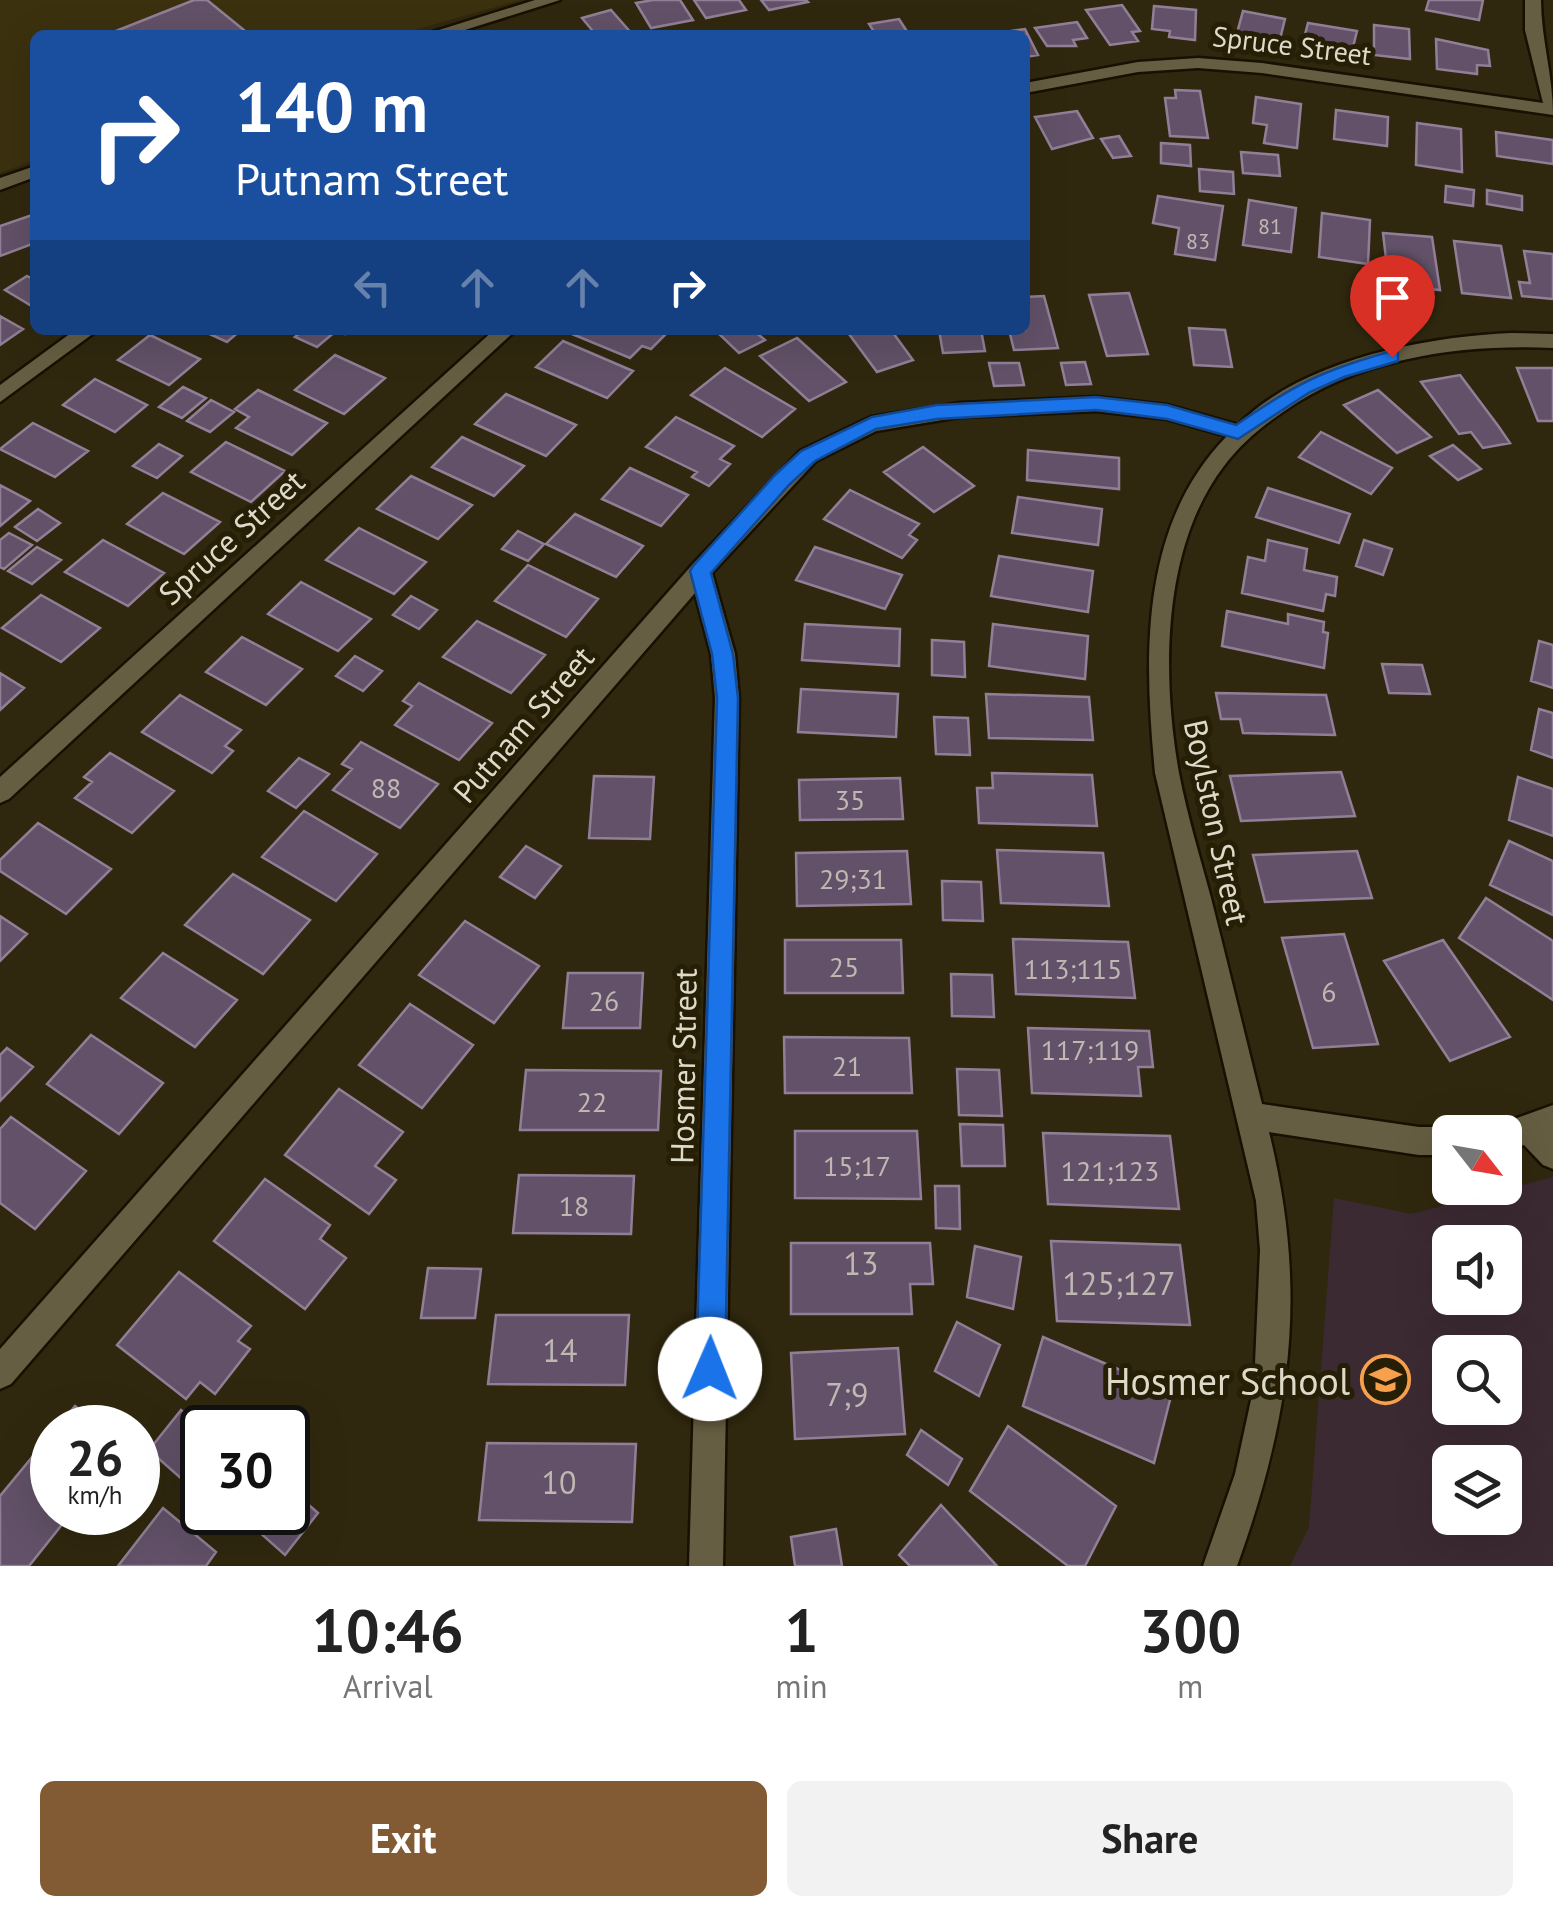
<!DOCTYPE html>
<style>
body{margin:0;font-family:"PT Sans",sans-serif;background:#f2f2f2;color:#222;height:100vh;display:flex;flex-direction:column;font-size:38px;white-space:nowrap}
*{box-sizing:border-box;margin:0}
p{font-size:32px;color:#767676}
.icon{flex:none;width:55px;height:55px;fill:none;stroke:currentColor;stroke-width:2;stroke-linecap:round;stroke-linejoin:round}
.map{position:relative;height:1566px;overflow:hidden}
.details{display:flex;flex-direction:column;background:#fff;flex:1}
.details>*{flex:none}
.guide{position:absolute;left:30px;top:30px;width:1000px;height:305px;border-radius:15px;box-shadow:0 10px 40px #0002;background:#1a4fa0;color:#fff;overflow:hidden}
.needle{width:65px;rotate:121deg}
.fabs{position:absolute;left:1432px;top:1115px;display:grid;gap:20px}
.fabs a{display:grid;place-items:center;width:90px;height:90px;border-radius:15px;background:#fff;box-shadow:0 10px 40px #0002;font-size:50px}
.speed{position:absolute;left:30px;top:1405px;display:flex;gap:20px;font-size:50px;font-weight:700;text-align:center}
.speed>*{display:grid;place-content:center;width:130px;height:130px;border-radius:50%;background:#fff;box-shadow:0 10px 40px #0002;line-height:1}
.speed small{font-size:25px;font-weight:400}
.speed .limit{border:5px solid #111;border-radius:15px;background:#fff;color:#111}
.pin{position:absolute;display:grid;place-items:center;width:85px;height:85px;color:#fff;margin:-102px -42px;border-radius:50% 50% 50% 0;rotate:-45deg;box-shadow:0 0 10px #0007}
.pin .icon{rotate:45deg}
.me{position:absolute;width:110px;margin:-55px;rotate:1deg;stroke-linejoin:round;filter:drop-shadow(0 0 8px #0008)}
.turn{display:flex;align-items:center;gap:35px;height:210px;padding:0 40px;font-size:45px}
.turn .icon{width:130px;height:130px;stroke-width:2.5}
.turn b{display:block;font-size:70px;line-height:85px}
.lanes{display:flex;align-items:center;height:95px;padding:0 40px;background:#0003;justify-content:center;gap:50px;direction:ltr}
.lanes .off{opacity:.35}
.eta{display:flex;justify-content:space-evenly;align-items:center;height:170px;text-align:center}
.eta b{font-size:60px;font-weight:600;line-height:70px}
.cta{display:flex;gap:20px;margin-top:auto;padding:20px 40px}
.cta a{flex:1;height:115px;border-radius:15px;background:#825b34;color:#fff;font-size:40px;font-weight:600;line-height:115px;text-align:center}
.cta a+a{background:#f2f2f2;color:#222}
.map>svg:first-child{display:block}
.built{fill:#3b310f}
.education{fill:#3c2a32;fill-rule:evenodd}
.building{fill:#625168;stroke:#927f97;stroke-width:2.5}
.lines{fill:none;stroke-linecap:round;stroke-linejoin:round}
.street-casing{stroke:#181000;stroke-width:5}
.secondary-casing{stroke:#181000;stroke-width:5}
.street{fill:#665e42;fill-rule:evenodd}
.secondary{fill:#665e42;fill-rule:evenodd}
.route{fill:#1a73e8;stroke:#114b97;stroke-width:2.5}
.labels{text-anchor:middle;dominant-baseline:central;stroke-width:10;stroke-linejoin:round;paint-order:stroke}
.far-number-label{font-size:22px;fill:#bfb8b2}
.far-street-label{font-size:28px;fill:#dedaca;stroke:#261e05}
.number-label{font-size:28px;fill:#bfb8b2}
.street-label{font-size:32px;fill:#dedaca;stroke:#261e05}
.near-number-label{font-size:32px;fill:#bfb8b2}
.near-poi-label{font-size:38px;fill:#dedaca;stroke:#261e05;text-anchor:end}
</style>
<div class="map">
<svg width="1553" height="1566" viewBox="0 0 1553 1566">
<rect width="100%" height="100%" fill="#30280e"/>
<path class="built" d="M0,0H521L397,35H35V160L0,173Z"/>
<path class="education" d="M1553,1177V1566H1290L1309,1527L1334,1198L1411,1214ZM1450,1242H1505V1298H1450ZM1450,1352H1505V1408H1450ZM1450,1462H1505V1518H1450Z"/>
<path class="building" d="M194,0H207L250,35H106Z
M653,0H680L693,20L651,28L636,3Z
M694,0H739L746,10L706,18Z
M761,0H806L808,2L769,10Z
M1429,0H1483L1479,20L1426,10Z
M1122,5L1140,31L1132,32L1138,41L1110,45L1086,10Z
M1154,6L1196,10L1195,40L1169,37L1170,31L1152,29Z
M611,10L633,35H596L582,18Z
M1243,11L1285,19L1277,51L1234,44Z
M899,19L908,33L876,35L869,24Z
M1077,22L1087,38L1073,40L1076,46H1047L1035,28Z
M1308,23L1357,31L1350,59L1301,50Z
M1374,25L1409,29L1410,59L1374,55Z
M1025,29L1038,55L1025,57V35H983Z
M1436,39L1488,50L1490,66L1477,65V74L1437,69Z
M1175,90L1200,91L1208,138L1170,136L1165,98H1176Z
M1256,97L1301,104L1297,148L1264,143L1267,125L1253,123Z
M1336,110L1388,117L1387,146L1334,139Z
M1077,111L1093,138L1052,149L1035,117Z
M1417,123L1461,129L1462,172L1416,165Z
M1496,132L1553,140V164L1497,156Z
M1119,136L1131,156L1113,158L1101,139Z
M1161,143L1190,145L1191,166L1161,163Z
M1241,152L1278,155L1280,176L1243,173Z
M1199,169L1233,172L1234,194L1200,191Z
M1446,186L1474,190L1473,206L1445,202Z
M1487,190L1522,196V210L1487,204Z
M1158,196L1223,206L1215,260L1175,254L1179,228L1153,223Z
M1249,200L1296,208L1291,252L1243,245Z
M1322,213L1370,220L1368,264L1319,257Z
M35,214V243L0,256V226Z
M1383,233L1432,237L1440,290L1389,285Z
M1454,241L1501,246L1511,298L1462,293Z
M1524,251L1553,254V299L1522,296L1519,282L1530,283Z
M27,276L35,280V308L5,290Z
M1129,293L1148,354L1107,356L1089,295Z
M1044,296L1058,348L1014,350L1009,330H1025V297Z
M0,316L23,329L0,345Z
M1189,328L1225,330L1232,367L1194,365Z
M201,330H241L227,342Z
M304,330H350L345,334L336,331L317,347L295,337Z
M576,330H654L665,335L651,349L642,346L630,358L572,334Z
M728,330H753L765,340L739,353L719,334Z
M846,330H891L913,360L877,372Z
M939,330H981L985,351L943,353Z
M150,335L200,359L169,385L118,360Z
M797,338L846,382L809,401L760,356Z
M563,341L633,371L607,398L536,367Z
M335,355L385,378L344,414L295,390Z
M1085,362L1091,384L1066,385L1061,363Z
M989,363H1019L1024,385L994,386Z
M725,368L795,409L762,437L691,395Z
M1517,368H1553V421H1538Z
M1460,375L1499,427L1510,443L1483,448L1471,432L1459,434L1421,382Z
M95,379L147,405L115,432L63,405Z
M183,387L206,398L182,418L159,407Z
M258,390L327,423L292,455L236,428L249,417L235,409Z
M1378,390L1431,437L1397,453L1344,405Z
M506,394L576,425L546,456L475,424Z
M211,400L234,412L210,432L187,421Z
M676,417L734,446L720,459L730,464L709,486L692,477L697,472L646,447Z
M33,423L88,451L55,477L0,449Z
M1321,432L1392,468L1371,494L1299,457Z
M462,437L524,466L494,496L432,467Z
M226,442L285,471L251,502L191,472Z
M159,444L182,456L157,478L133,466Z
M1453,445L1481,469L1458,480L1430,456Z
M923,447L974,486L934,512L884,472Z
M1028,450L1119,458V489L1027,480Z
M630,468L688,495L661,526L602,499Z
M411,476L472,505L438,539L377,509Z
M0,485L30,501L0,526Z
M1268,488L1350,514L1339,543L1256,517Z
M850,490L919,524L909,535L917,540L902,558L824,519Z
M163,493L220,522L184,554L127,524Z
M1018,497L1102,509L1098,545L1012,533Z
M38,509L60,523L37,541L15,527Z
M575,514L643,546L616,577L546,544Z
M359,528L426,562L394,594L326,560Z
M518,531L544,544L528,561L502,549Z
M9,533L32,545L4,569L0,567V540Z
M103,540L164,573L128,606L65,572Z
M1268,540L1307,549L1304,570L1337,577L1335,596L1326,594L1323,611L1242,593L1248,557L1265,561Z
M1364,540L1392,549L1383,575L1356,566Z
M37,547L61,560L32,584L8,571Z
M815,547L902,575L885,609L796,580Z
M999,556L1093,571L1088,612L991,596Z
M528,565L598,599L566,637L495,601Z
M301,582L371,619L338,651L268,614Z
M41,595L100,628L61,662L2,628Z
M411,596L437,610L419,629L393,615Z
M1227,611L1288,624V614L1324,622L1323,632L1328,633L1324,668L1222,646Z
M477,621L545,655L511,693L443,657Z
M805,624L900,629L899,666L802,660Z
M993,624L1088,636L1085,679L989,666Z
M242,637L302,669L266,705L206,672Z
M932,640L964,642L965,677L932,675Z
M1539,641L1553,645V688L1531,681Z
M355,656L382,671L363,691L336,676Z
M1382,664L1422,665L1430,694L1389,693Z
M0,673L24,688L0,710Z
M419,683L492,723L459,760L395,725L412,706L403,701Z
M801,689L898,694L896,737L798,732Z
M1216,693L1326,695L1335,735L1243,733L1240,719H1221Z
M986,694L1089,697L1093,740L989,738Z
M180,695L241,730L225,746L233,751L212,773L142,732Z
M1539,709L1553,713V758L1531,750Z
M934,717L968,718L970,755L936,754Z
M361,742L438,784L400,828L333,790L352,769L342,764Z
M110,753L174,791L132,833L75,798L92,782L84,777Z
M299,758L329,774L296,808L268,791Z
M1341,772L1355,816L1241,821L1230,776Z
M992,773L1092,775L1097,826L979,823L977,788H993Z
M594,776L654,777L650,839L589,838Z
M1518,777L1553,789V836L1509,820Z
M900,778L903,819L800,820L799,780Z
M304,811L377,854L336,901L262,857Z
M38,823L111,869L66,914L0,871V860Z
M1509,841L1553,861V915L1490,885Z
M526,846L561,866L535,898L500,877Z
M997,850L1103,853L1109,906L1001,903Z
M907,851L911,904L797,906L796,853Z
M1357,851L1372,898L1265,902L1253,855Z
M233,874L310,920L263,974L185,925Z
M942,881L981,882L983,921L943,920Z
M1486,898L1553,941V1000L1459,938Z
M0,916L27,934L0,961Z
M465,921L539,966L494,1023L419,975Z
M1344,934L1378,1044L1313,1048L1282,938Z
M1013,939L1128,942L1135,998L1016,994Z
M785,940H901L903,993H785Z
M1443,940L1510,1037L1450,1061L1384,961Z
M163,953L237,1000L195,1047L121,998Z
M568,973H643L640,1028H563Z
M951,974L992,975L994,1017L952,1016Z
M410,1004L473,1045L422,1108L359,1065Z
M1028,1028L1149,1031L1153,1067H1138L1141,1096L1032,1093Z
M91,1035L163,1083L119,1134L47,1084Z
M784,1037L909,1038L912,1093H785Z
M7,1048L33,1067L0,1101V1055Z
M957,1069L999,1070L1002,1116L959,1115Z
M526,1070L661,1071L658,1130H520Z
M339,1089L403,1132L375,1166L396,1180L369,1214L285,1155Z
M11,1117L86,1171L35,1229L0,1203V1129Z
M960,1124L1003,1125L1005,1166H962Z
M795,1131H917L921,1199L795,1198Z
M1043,1133L1170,1136L1179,1209L1048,1204Z
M519,1175L634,1176L631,1234L513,1233Z
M265,1179L330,1225L320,1239L346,1258L305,1309L214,1241Z
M935,1186H959L960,1229L936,1228Z
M1051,1241L1180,1245L1190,1325L1057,1321Z
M791,1243H930L933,1284H910L912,1314H791Z
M975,1246L1021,1257L1013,1309L967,1297Z
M428,1268L481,1269L475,1318H421Z
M179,1272L251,1326L238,1341L250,1349L215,1394L200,1382L186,1399L117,1345Z
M496,1315H629L625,1385L488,1384Z
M957,1322L1000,1345L979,1396L935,1371Z
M1043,1337L1172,1392L1154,1463L1023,1406Z
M898,1348L905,1434L795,1439L791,1353Z
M75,1406L101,1428H57Z
M181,1410L202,1428V1457L184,1481L149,1450Z
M1008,1426L1116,1506L1085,1566H1068L970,1491Z
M921,1430L962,1459L948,1485L907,1455Z
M52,1433V1512H72L29,1566H0V1496Z
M487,1443L636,1444L632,1522L479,1520Z
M288,1487L318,1513L285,1555L248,1522L256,1512H288Z
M941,1505L997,1566H910L899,1555Z
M163,1508L216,1552L206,1566H118Z
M836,1529L842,1566H795L791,1537Z"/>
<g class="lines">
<defs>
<path id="street" d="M1525,0H1541C1541,39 1553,75 1553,115L1262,73L1198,68L1138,72L1025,93V83L1138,62L1198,58L1262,63L1543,103L1525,30Z
M75,330H98L0,402V385Z
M494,330H516L9,799L0,803V777Z
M1511,333L1553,334V348C1467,344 1372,356 1298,402C1270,420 1244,439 1224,466C1161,548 1162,677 1179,773C1187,815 1200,857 1211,898C1228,966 1245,1035 1262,1104L1419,1127H1450L1461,1132H1450V1155H1419L1269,1132C1308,1291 1292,1413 1237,1566H1203L1235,1474L1254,1386L1260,1250L1256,1201L1155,773C1144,657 1139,526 1227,436L1167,419L1096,411L960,417L876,431L816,461L712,573L735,654L739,698L723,1566H689L715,698L711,654L695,593L11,1384L0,1389V1349L692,565L800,451L871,417L960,403L1096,397L1167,405L1238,425C1302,360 1423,337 1511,333Z
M1553,1105V1169L1543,1165L1524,1145L1505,1150V1132H1492L1495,1126Z"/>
<path id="secondary" d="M535,0H560L449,35H423Z
M35,166V177L0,190V178Z"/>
</defs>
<use href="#street" class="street-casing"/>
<use href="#secondary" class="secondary-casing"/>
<use href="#street" class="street"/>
<use href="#secondary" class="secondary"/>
</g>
<path class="route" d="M1392,351L1398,352V361L1344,377L1310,392L1238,439L1167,419L1096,410L937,419L876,429L815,461L789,485L711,573L733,654L738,698L725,1369L721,1379L710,1383L700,1379L696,1369L717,698L712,654L690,571L693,566L775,475L801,451L872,417L937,405L1096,397L1167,405L1236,425C1295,384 1323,370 1392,351Z"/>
<defs>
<symbol id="school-ring" viewBox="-11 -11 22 22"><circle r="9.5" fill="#261e05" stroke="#f8a04b" stroke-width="1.5"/><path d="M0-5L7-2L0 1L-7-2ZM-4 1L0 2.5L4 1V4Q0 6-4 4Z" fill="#f8a04b"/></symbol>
</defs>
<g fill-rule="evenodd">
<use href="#school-ring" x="1358" y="1352" width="55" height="55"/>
</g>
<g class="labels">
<g class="far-number-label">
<text x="1270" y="226">81</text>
<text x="1198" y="241">83</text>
</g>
<g class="far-street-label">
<text transform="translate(1292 45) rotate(7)">Spruce Street</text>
</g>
<g class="number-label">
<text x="386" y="787">88</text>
<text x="850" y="799">35</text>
<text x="853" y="878">29;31</text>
<text x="844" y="966">25</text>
<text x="1073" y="968">113;115</text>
<text x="1329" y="991">6</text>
<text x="604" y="1000">26</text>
<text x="1090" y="1049">117;119</text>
<text x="847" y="1065">21</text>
<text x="592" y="1101">22</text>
<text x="857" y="1165">15;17</text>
<text x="1110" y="1170">121;123</text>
<text x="574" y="1205">18</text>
</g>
<g class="street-label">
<text transform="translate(231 537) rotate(-42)">Spruce Street</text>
<text transform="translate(523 724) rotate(-49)">Putnam Street</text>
<text transform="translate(1217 822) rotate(78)">Boylston Street</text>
<text transform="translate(683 1066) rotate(-89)">Hosmer Street</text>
</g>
<g class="near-number-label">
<text x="861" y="1263">13</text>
<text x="1119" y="1283">125;127</text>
<text x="560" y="1350">14</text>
<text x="847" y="1394">7;9</text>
<text x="559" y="1482">10</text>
</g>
<g class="near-poi-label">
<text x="1350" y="1380">Hosmer School</text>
</g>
</g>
</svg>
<div class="fabs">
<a><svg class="needle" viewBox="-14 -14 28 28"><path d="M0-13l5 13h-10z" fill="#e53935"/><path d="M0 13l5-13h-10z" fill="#767676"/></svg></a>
<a><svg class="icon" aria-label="sound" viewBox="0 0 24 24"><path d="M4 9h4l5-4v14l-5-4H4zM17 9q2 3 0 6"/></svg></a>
<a><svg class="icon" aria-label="search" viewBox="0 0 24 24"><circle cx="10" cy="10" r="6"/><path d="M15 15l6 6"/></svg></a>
<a><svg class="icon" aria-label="layers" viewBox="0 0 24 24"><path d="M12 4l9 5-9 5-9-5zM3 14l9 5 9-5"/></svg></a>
</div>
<div class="speed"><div>26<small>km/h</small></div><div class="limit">30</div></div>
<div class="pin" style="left:1392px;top:357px;background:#d93025"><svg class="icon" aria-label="arrive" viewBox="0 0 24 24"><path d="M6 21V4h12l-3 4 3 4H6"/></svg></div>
<svg class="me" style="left:710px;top:1369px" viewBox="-20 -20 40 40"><circle r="19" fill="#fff"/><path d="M0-13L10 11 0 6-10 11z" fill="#1a73e8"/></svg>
<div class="guide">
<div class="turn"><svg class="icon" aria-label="right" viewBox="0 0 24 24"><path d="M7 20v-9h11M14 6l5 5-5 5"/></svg><div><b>140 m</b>Putnam Street</div></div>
<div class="lanes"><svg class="icon off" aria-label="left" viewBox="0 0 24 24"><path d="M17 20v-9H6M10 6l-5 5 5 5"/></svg><svg class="icon off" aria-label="ahead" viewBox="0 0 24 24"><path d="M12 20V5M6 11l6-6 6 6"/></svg><svg class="icon off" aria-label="ahead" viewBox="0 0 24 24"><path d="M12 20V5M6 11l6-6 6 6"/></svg><svg class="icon" aria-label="right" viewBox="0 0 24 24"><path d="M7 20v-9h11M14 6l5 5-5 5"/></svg></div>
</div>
</div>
<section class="details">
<div class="eta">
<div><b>10:46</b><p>Arrival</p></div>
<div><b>1</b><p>min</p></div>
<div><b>300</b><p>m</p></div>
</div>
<div class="cta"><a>Exit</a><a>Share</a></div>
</section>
